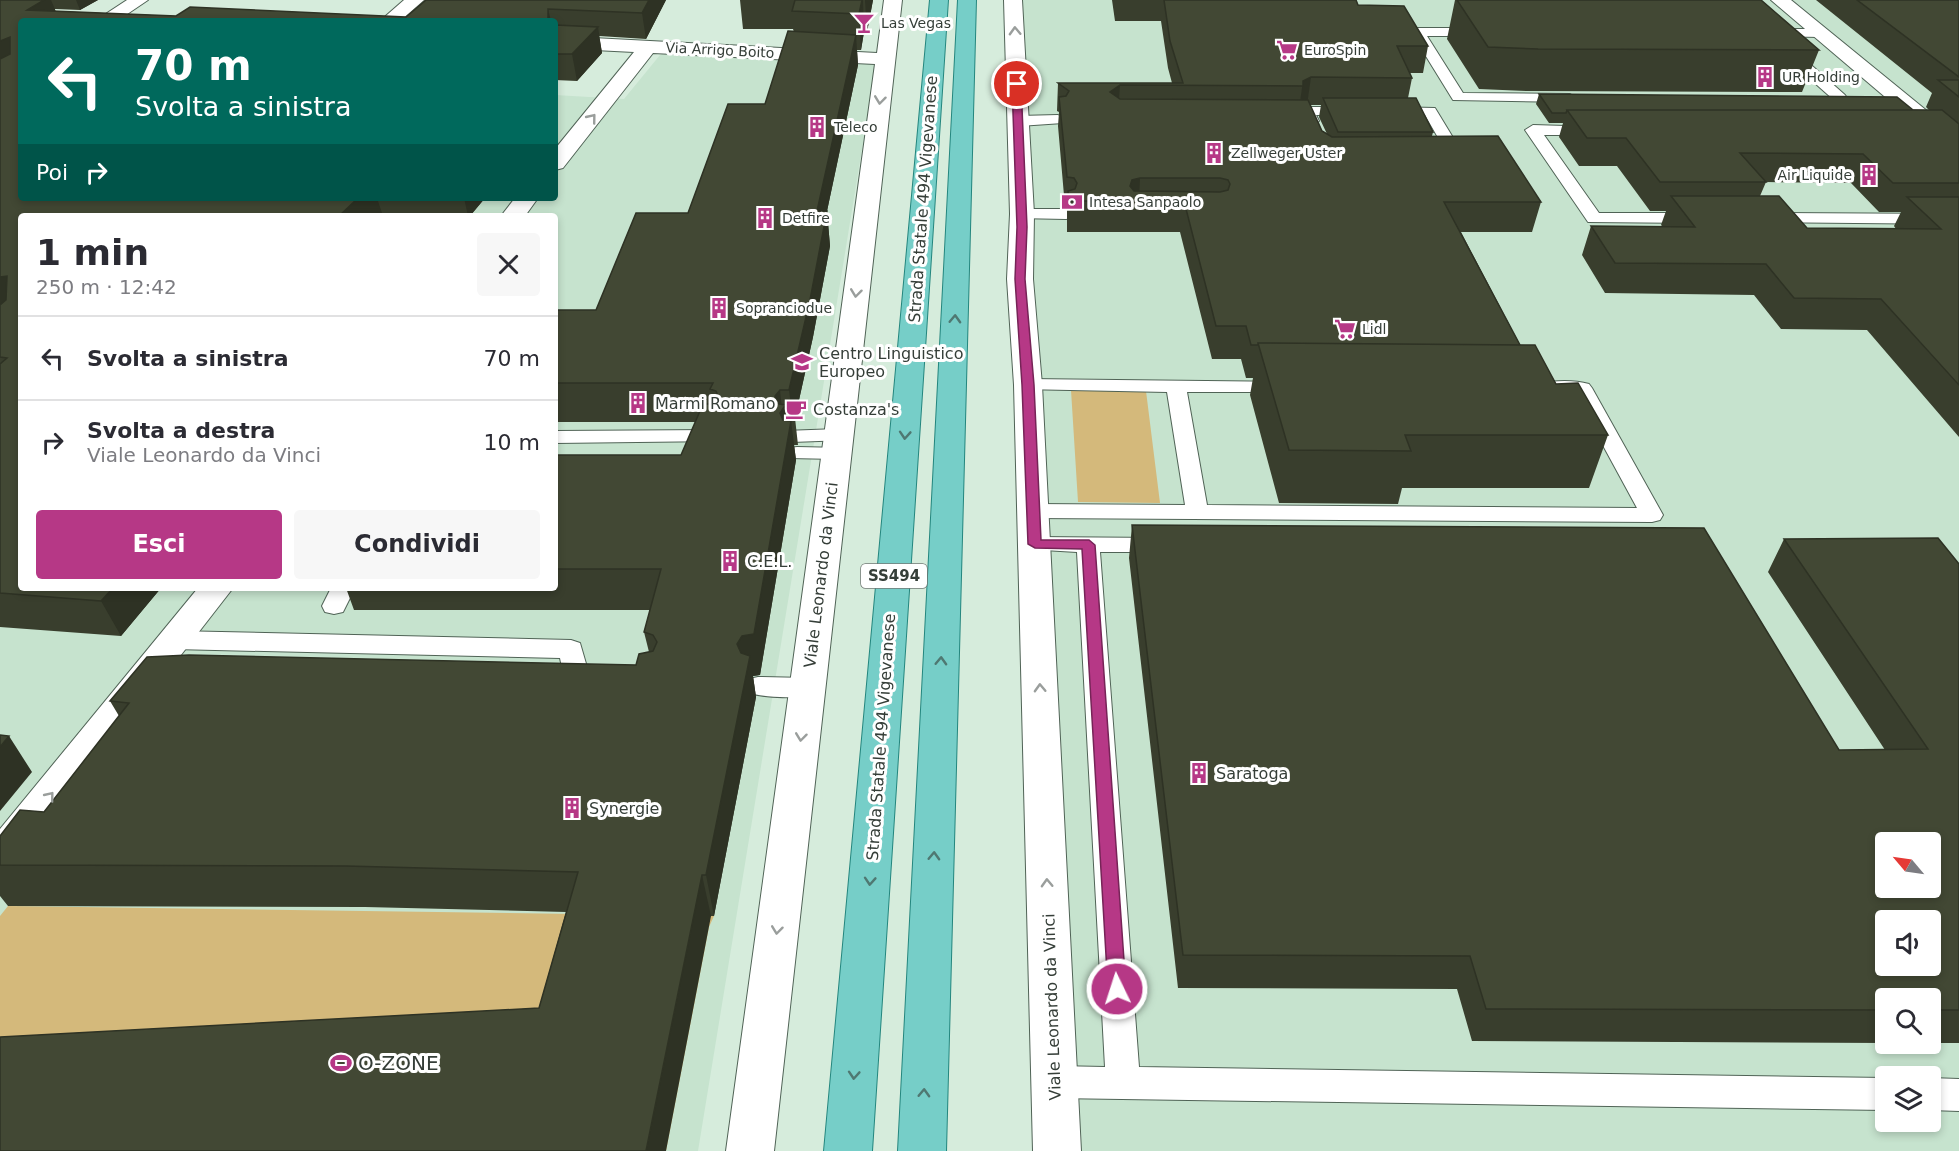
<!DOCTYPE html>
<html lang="it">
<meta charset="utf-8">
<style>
body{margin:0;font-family:"DejaVu Sans",sans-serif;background:#f7f7f7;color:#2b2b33;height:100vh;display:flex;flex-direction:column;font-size:22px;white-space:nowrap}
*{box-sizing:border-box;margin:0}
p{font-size:20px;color:#7c7c81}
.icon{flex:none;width:33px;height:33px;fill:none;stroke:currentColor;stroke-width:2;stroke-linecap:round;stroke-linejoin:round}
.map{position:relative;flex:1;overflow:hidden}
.panel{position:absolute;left:18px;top:213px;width:540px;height:378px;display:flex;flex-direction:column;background:#fff;border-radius:6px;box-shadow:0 3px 9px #0003}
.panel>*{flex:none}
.banner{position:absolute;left:18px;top:18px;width:540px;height:183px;border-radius:6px;box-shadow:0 3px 9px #0003;background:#00695c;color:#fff;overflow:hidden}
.needle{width:39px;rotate:299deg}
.fabs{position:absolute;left:1875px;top:832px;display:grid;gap:12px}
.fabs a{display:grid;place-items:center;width:66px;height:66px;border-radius:6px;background:#fff;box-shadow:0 3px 9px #0003;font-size:30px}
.pin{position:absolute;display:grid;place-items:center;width:51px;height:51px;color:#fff;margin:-26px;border:3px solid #fff;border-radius:50%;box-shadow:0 2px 6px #0007}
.me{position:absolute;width:66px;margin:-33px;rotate:356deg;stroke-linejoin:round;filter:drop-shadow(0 0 4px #0008)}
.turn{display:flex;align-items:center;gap:21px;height:126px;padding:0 18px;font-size:27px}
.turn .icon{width:78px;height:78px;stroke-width:2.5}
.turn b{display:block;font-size:42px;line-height:51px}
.then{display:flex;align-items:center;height:57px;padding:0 18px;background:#0003;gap:12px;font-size:22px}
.round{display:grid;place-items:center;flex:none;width:63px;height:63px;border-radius:6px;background:#f7f7f7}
.overview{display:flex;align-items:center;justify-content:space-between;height:102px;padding:0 18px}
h1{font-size:36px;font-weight:800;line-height:45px}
.action{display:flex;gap:12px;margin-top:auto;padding:12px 18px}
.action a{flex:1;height:69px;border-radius:6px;background:#b63886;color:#fff;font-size:24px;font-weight:800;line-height:69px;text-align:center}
.action a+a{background:#f7f7f7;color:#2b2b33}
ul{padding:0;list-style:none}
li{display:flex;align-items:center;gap:18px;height:84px;padding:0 18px;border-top:2px solid #e1e1e2}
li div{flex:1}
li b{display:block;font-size:22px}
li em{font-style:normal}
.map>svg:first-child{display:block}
.built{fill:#c6e3ce;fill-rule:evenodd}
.green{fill:#d4b97b}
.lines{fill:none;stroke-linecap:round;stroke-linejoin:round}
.service-casing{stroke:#506356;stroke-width:2}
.minor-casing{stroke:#506356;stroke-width:2}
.primary-casing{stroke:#24867e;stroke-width:2}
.service{fill:#fff;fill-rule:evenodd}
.minor{fill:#fff;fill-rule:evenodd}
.primary{fill:#76cec8;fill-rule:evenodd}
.wall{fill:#393e2d;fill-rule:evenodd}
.shaded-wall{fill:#2e3224}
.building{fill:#424834;stroke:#2e3224;stroke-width:1.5;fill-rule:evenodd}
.oneway{stroke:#9a9e9c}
.oneway2{stroke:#4f7872}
.route{fill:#b63886;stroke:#762457;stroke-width:1.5}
.labels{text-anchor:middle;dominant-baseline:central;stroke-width:6;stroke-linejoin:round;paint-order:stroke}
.far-poi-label{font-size:14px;fill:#353e38;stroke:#fff;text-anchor:start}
.far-street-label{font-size:14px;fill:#353e38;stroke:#fff}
.shield{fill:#fff;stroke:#727874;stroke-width:1.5}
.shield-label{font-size:15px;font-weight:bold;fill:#353e38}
.street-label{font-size:16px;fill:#353e38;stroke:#fff}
.poi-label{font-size:16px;fill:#353e38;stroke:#fff;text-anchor:start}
.near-poi-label{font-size:20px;fill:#353e38;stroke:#fff;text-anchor:start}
</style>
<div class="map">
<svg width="1959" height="1151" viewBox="0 0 1959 1151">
<rect width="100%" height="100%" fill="#d6ecdc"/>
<path class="built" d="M1018,0H1959V1151H1074L1039,371ZM1886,843H1930V888H1886ZM1886,921H1930V966H1886ZM1886,999H1930V1044H1886ZM1886,1077H1930V1122H1886Z
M670,52L880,63L873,82L698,1151H0V91L21,198H555V95L624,99L660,55ZM21,216H555V588H21Z"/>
<path class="green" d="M1071,390L1146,391L1160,503L1078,502Z
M8,906L714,916L709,927L666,1151H0V916Z"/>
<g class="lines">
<defs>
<path id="service" d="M1418,28H1479L1486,32L1479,36H1427L1463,93L1570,94L1577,98L1570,102L1453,100L1411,32Z
M1766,29H1821L1828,33L1821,37L1761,36L1759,33L1761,30Z
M1787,47L1792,48L1845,95L1847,98L1845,101H1835L1782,54L1780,51Z
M1307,107H1353L1360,111L1353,115H1316L1319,121L1311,126L1290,124L1287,121L1290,118L1302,116L1300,111Z
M1391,107L1435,108L1466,159L1464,162H1447L1445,159L1448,155L1425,115L1386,114L1384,111Z
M1058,115L1066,120L1063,123L1019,126L1011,121L1019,116Z
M1533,125L1597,127L1600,130L1597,133L1592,135H1544L1599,213H1697L1703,214L1706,218L1703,222L1697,223L1588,222L1525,130Z
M1022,209H1066L1072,210L1074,214L1072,218L1066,219L1016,218L1014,214L1016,210Z
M1768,213L1959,214V224L1762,222L1759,218L1762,214Z
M1028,379L1292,382L1295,386L1292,390L1285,392H1187L1207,505L1637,508L1575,394L1540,392L1537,388L1540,384C1554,380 1575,380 1589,384L1592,388L1663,515L1660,520L1652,522L1033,518L1025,516L1022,511L1025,506L1033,504L1185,505L1167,392L1021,389L1018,385L1021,381Z
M838,429L846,430L849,435L846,440L792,442L784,441L781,436L784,431Z
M712,430L720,431L723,436L720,441L555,443V431Z
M797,447L844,448L847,453L844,458L836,459L789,458L786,453L789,448Z
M1035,537L1162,538L1170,540L1174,545L1170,550L1162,552H1100L1139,1067L1886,1078V1110L1055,1098L1043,1093L1038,1082L1043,1071L1055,1066L1105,1067L1077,552L1027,549L1023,544L1027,539Z
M331,588H355L343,612L334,614L325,612L322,606Z
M174,631L571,640L580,643L589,674L600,676L604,683L600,690L591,692L569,689L565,682L560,658L174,649L165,646L161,640L165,634Z
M758,677L807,678L816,680L820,687L816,694C797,699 768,698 749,693L745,686L749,679Z
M1930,1078L1959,1079V1111L1930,1110Z"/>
<path id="minor" d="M127,0H148L117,21H95Z
M404,0H424L400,21H380Z
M884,0H902L774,1151H726L875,64L653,53L563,168L555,170V149L634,52L555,48V36L877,53Z
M1004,0H1022L1034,214L1033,279L1042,385L1081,1151H1033L1014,385L1007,279L1010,214Z
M1771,0H1791L1959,137V154L1951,153Z
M515,198H538L525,216H501Z
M198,588H233L14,870L0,874V829Z"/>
<path id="primary" d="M930,0H948L872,1151H824Z
M958,0H976L946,1151H898Z"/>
</defs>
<use href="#service" class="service-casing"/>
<use href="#minor" class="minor-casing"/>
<use href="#primary" class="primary-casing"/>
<use href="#service" class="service"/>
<use href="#minor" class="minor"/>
<use href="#primary" class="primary"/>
</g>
<path class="wall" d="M0,0H98L80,10L55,9V11L176,16L406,17L666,0L646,39L599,36L602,53L577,81L555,80V21H21V198H485L470,216H446L382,213L378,216H21V588H161L121,636L0,627Z
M740,0H873L867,32H864L861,50H857L858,65L827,211L830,246L813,337L795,418L798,445H794L796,460L760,675L753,676L756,697L714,916H711L539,1008L566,912L365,907L8,906L0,896V836L44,812L119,716L110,701L636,665L649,652L644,632L650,610H354L346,588H555V455H681L696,422H555V310H596L688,213L765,104L794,32L793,29H743Z
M1112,0H1356L1358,5L1428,46L1423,73H1410L1412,78L1408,98L1433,132L1432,136L1541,202L1532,232H1461L1520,345L1556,384L1608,435L1589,488H1402L1398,504L1279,503L1250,395L1253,378H1246L1241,359H1212L1180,232H1067V207H1065L1058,126L1059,112L1057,111L1058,83H1172L1168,68L1161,21H1115ZM1310,105H1321L1319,117L1327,134L1322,131Z
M1455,0H1761L1819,50L1802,92L1527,91L1479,89L1447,39Z
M1816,0H1959V437L1867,330L1781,329L1754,295L1605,293L1582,255L1591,226H1662L1661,225L1666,211H1650L1617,166H1579L1559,137L1563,123H1549L1536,104L1539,94L1929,110L1926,107L1932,93ZM1766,182L1851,183L1879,212H1901L1894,226L1896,229L1807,228L1760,196Z
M1132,525L1839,750H1885L1768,572L1784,539L1959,564V1043H1930V999H1886V1043L1472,1041L1457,989L1178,988L1129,558Z"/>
<path class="shaded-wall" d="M44,0H51L60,21L27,10Z
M76,0H98L80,10Z
M649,0H666L646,39L642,13Z
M862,0H863L864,32L861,50L859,14Z
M865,0H873L867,32Z
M548,9L551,21H548Z
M598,27L602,53L577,81L572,54Z
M856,35L858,65L827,211L830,246L813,337L795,418L794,406H791L789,390L817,211Z
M10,37L21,62L0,73V41Z
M1311,77L1307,105L1299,109L1303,81Z
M1120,85L1118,113L1110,92Z
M1140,178L1139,201L1130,186L1132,180Z
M358,198H377L382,213L378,216H339Z
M464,198H485L470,216H468Z
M7,276L21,304L0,318V277Z
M780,390L782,410L784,407L788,440L791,421L796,460L760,675L753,676L756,697L714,916L706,875L737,644L775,396Z
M113,588H161L121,636L101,601Z
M9,736L32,772L0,811V747Z
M702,875L711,916L666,1151H646Z"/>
<path class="building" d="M0,0H44L27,10L176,16L190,7L406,17L426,0H649L642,13L548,9V21H21V198H358L339,216H21V530L20,531L21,532V588H113L101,601L0,593V364L7,358L0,357V305L6,300L7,276L0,277V59L10,54V37L0,41Z
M795,0H862L859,14L792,11Z
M1164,0H1356L1358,5L1404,6L1428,46H1397L1412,78L1311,77L1303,81V86L1120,85L1110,92L1120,99L1308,100L1322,131L1332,137L1498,136L1541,202H1444L1520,345L1258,343V345H1251L1246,326H1216L1184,201H1069L1068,191L1075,189L1077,183L1074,178L1067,177L1059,97L1066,96L1069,91L1058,83H1183L1170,41ZM1140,178H1220L1228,180L1230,184L1228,190L1220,192L1134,191L1130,186L1132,180Z
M1457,0H1761L1819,50L1538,49L1488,47Z
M1857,0H1959V77Z
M555,25L598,27L572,54H555Z
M788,31L856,35L817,211H827L810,300L789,390H780L775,396L779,404L794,406L784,407L780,413L783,420L791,421L754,634L742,636L737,644L741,653L750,656L706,875H702L646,1151H0V1037L539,1008L578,872L346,866L0,865V836L20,810L44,812L129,703L110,701L147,657L189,655L636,665L639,654L653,651L657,642L653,635L644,632L661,569H555V455H681L703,404H714L719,398L716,391L710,389L713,383H555V310H596L636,213H688L728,104H765Z
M1938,80H1959V97Z
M1539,94L1897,97L1913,110H1567L1566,113H1552Z
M1323,98H1416L1433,132H1338Z
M1567,110H1942L1959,124V183H1893L1863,154L1740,153L1766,182H1660L1626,138H1587Z
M1671,196H1779L1807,228L1941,229L1907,197H1959V385L1881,299L1794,298L1766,264L1615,263L1591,226L1695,227Z
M1258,343L1535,345L1556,384L1578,383L1608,435H1405L1411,451L1289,450Z
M1132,525L1704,528L1839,750L1928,749L1784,539L1938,538L1959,564V1010H1930V999H1886V1010L1486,1009L1470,956L1183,955ZM1886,843H1930V888H1886ZM1886,921H1930V966H1886Z
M0,735L9,736L0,747Z"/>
<defs><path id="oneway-chevron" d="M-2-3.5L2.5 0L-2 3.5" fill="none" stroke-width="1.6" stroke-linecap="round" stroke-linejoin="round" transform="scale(1.5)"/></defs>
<g class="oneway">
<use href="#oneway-chevron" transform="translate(1015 31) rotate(-92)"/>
<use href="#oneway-chevron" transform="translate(880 100) rotate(97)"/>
<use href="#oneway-chevron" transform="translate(592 118) rotate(-51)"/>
<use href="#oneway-chevron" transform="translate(856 293) rotate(97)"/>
<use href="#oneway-chevron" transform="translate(1040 688) rotate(-92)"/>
<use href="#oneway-chevron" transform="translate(801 737) rotate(97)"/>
<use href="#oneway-chevron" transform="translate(50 796) rotate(-51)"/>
<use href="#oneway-chevron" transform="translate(1047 883) rotate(-92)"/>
<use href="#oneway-chevron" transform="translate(777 930) rotate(97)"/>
</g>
<g class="oneway2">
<use href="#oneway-chevron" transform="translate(955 319) rotate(-88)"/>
<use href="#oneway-chevron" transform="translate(905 435) rotate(94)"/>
<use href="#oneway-chevron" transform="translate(941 661) rotate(-88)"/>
<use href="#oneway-chevron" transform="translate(934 856) rotate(-88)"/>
<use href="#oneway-chevron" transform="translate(870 881) rotate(94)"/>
<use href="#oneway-chevron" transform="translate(854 1075) rotate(94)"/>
<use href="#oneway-chevron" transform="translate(924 1093) rotate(-88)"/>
</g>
<path class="route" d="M1017,82L1021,84L1027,227L1025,279L1034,385L1041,540H1089L1095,545L1126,989L1123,995L1117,997L1110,995L1108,989L1082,549L1035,548L1028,544L1022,385L1015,279L1017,227L1012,84Z"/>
<defs>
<symbol id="bar-bare" viewBox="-9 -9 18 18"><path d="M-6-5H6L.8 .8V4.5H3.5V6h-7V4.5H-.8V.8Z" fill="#b63886" stroke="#fff" stroke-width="2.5" paint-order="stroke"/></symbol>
<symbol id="supermarket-bare" viewBox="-9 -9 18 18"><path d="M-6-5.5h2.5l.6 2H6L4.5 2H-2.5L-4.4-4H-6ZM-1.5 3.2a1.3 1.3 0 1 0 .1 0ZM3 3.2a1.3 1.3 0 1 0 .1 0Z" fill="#b63886" stroke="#fff" stroke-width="2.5" paint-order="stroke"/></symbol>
<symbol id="building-bare" viewBox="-9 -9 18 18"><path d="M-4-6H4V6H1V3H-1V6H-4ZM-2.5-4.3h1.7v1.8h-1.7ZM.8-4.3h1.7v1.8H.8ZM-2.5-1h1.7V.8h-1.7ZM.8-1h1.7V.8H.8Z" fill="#b63886" stroke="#fff" stroke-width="2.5" paint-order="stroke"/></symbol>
<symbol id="bank-bare" viewBox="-9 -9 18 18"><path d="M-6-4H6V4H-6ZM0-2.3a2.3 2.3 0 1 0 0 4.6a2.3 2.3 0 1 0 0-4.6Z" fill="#b63886" stroke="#fff" stroke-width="2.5" paint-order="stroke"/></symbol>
<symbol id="school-bare" viewBox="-9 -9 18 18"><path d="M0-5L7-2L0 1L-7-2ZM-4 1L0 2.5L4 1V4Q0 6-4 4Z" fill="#b63886" stroke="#fff" stroke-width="2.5" paint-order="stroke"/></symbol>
<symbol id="cafe-bare" viewBox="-9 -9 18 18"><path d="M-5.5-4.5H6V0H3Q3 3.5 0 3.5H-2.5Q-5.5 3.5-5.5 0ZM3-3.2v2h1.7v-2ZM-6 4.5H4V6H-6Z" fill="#b63886" stroke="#fff" stroke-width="2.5" paint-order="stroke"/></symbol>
<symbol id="stadium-bare" viewBox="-9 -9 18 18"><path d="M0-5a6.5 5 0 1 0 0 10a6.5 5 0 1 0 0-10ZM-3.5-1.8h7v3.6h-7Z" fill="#b63886" stroke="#fff" stroke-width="2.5" paint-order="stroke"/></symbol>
</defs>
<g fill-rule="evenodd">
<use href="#bar-bare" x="849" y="8" width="30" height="30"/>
<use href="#supermarket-bare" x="1272" y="35" width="30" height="30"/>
<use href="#building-bare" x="1750" y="62" width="30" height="30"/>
<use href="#building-bare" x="802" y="112" width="30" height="30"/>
<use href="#building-bare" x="1199" y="138" width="30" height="30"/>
<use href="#building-bare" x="1854" y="160" width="30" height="30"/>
<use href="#bank-bare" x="1057" y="187" width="30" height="30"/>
<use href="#building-bare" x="750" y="203" width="30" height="30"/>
<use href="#building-bare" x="704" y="293" width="30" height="30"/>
<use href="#supermarket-bare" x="1330" y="314" width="30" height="30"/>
<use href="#school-bare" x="787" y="347" width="30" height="30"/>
<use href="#building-bare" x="623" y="388" width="30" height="30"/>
<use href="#cafe-bare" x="781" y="394" width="30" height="30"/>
<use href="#building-bare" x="715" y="546" width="30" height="30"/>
<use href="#building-bare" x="1184" y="758" width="30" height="30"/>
<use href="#building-bare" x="557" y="793" width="30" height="30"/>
<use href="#stadium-bare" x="326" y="1048" width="30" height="30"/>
</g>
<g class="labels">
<g class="far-poi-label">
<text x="881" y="23">Las Vegas</text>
<text x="1304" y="50">EuroSpin</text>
<text x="1782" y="77">UR Holding</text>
<text x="834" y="127">Teleco</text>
<text x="1231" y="153">Zellweger Uster</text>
<text x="1852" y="175" text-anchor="end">Air Liquide</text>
<text x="1089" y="202">Intesa Sanpaolo</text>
<text x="782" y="218">Detfire</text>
<text x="736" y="308">Sopranciodue</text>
<text x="1362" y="329">Lidl</text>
</g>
<g class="far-street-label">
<text transform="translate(720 50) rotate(3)">Via Arrigo Boito</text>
</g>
<rect class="shield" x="861" y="564" width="66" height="24" rx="4.5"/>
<g class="shield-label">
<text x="894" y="576">SS494</text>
</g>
<g class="street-label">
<text transform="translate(923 199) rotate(-86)">Strada Statale 494 Vigevanese</text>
<text transform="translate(821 575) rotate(-83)">Viale Leonardo da Vinci</text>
<text transform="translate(881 737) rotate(-86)">Strada Statale 494 Vigevanese</text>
<text transform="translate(1052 1007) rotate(-92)">Viale Leonardo da Vinci</text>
</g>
<g class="poi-label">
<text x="819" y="353">Centro Linguistico<tspan x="819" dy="18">Europeo</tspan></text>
<text x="655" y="403">Marmi Romano</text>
<text x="813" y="409">Costanza's</text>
<text x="747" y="561">C.E.L.</text>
<text x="1216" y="773">Saratoga</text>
<text x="589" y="808">Synergie</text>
</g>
<g class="near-poi-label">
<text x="358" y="1063">O-ZONE</text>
</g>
</g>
</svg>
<div class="fabs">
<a><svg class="needle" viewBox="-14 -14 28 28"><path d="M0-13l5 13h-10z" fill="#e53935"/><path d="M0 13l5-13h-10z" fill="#7c7c81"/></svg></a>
<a><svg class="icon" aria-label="sound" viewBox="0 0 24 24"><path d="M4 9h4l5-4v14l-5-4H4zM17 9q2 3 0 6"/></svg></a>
<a><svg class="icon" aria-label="search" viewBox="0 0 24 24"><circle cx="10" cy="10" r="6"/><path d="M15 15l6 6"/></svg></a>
<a><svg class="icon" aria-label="layers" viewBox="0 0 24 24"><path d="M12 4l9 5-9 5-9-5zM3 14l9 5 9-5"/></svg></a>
</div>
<div class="pin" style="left:1017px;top:84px;background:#d93025"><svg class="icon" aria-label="arrive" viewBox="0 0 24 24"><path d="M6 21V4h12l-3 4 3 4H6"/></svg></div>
<svg class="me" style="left:1117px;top:989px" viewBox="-20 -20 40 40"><circle r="17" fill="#b63886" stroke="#fff" stroke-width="3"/><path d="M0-11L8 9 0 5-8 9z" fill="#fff"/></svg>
<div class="banner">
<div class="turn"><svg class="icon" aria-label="left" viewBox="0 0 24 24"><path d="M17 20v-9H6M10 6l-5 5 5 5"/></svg><div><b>70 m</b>Svolta a sinistra</div></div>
<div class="then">Poi<svg class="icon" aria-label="right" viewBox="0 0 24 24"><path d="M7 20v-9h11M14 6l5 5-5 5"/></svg></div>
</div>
<section class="panel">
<div class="overview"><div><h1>1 min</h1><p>250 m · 12:42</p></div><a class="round"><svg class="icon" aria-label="close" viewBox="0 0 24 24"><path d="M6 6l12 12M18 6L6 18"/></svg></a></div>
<ul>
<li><svg class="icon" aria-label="left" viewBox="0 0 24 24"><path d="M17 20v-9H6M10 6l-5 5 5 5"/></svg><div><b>Svolta a sinistra</b></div><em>70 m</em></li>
<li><svg class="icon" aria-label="right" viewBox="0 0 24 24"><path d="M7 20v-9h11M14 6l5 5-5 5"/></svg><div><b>Svolta a destra</b><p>Viale Leonardo da Vinci</p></div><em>10 m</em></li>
</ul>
<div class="action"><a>Esci</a><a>Condividi</a></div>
</section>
</div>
